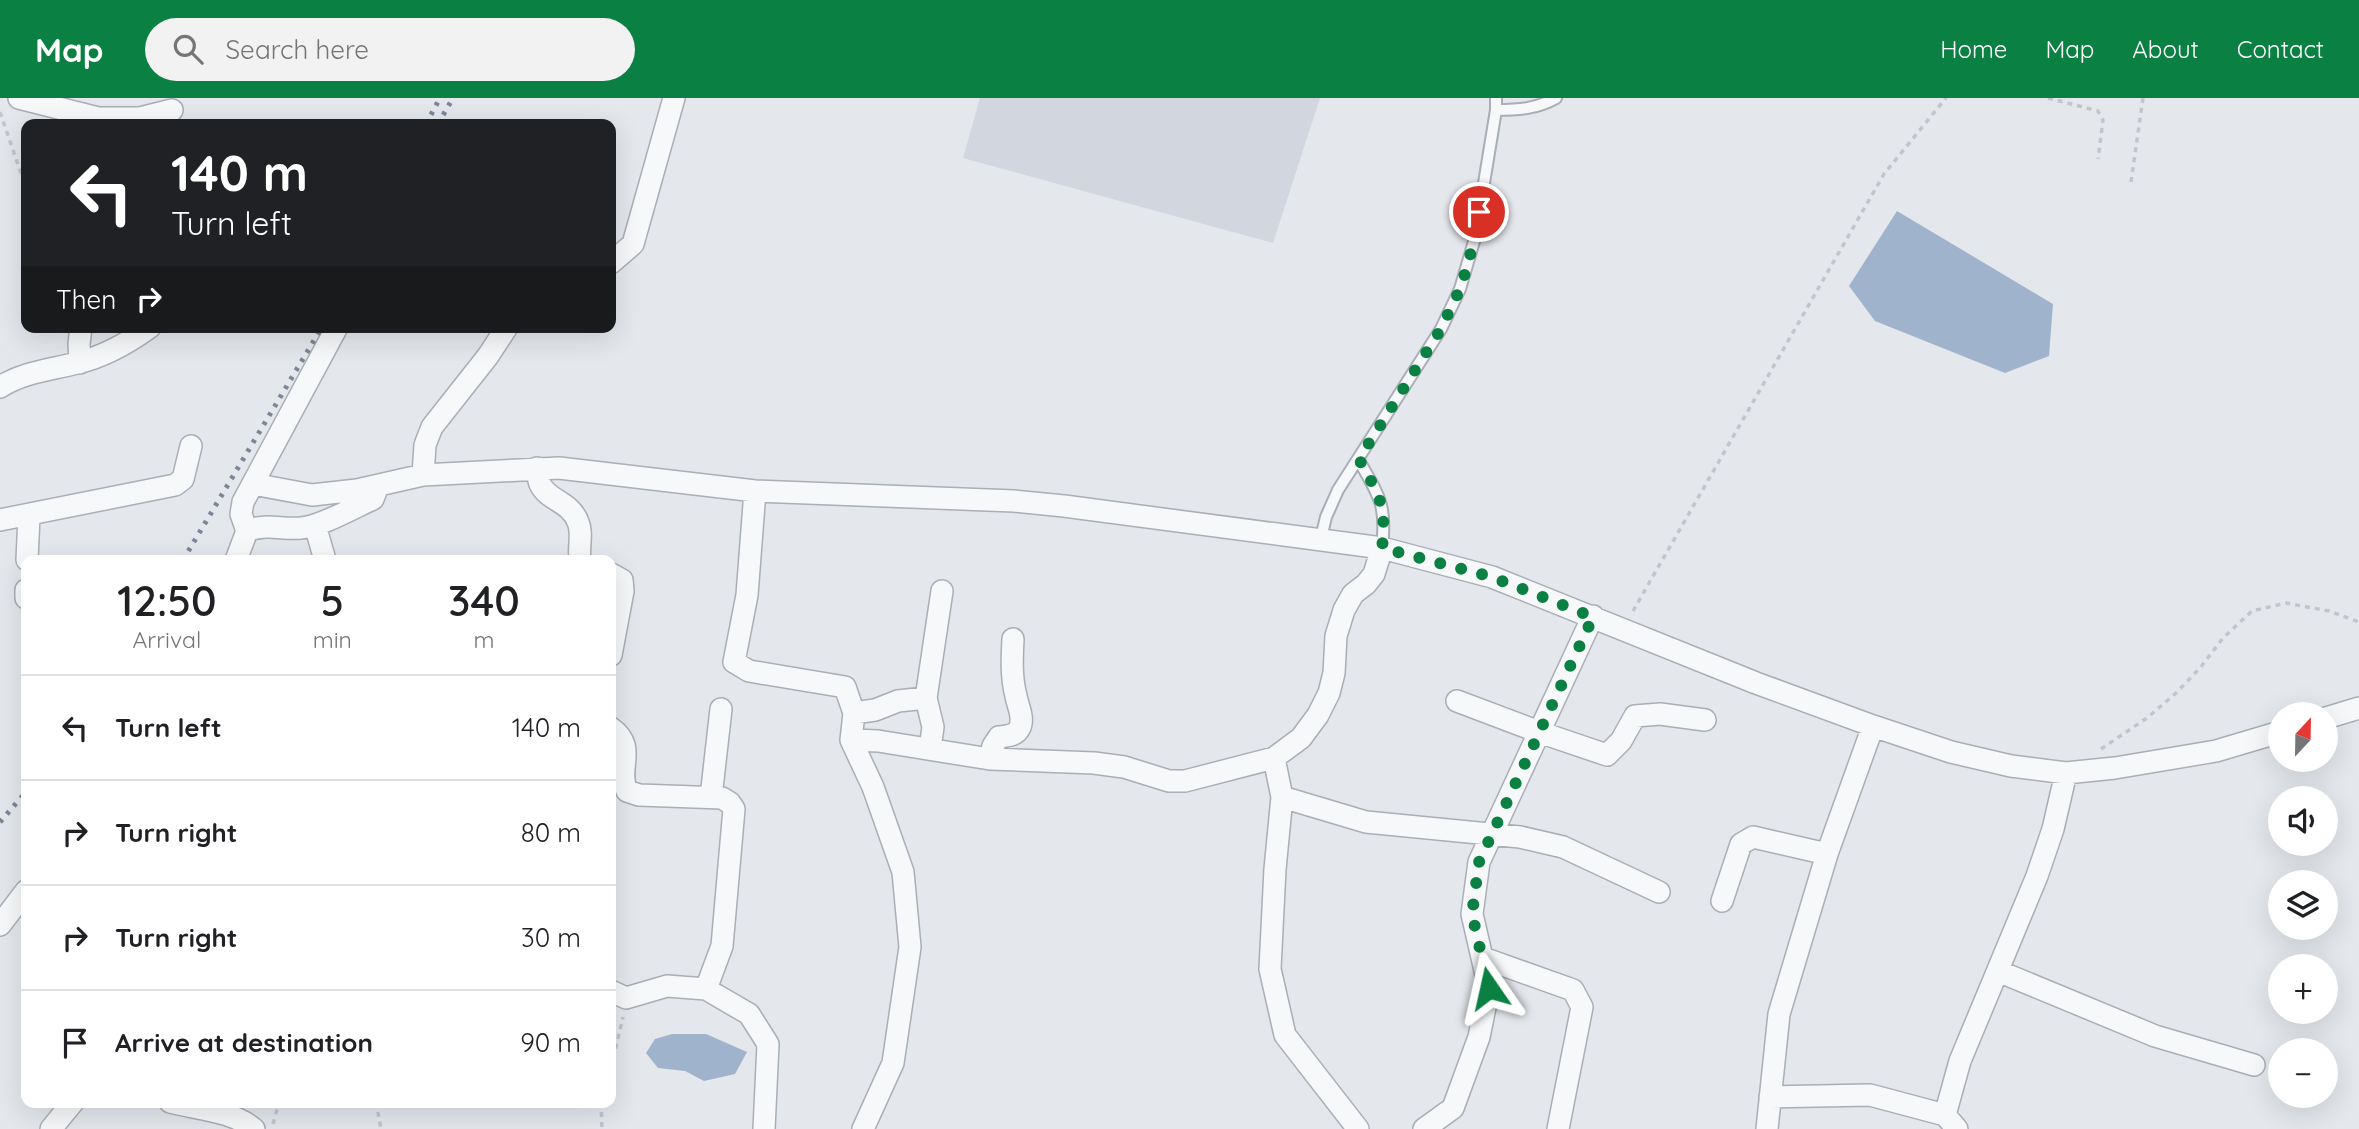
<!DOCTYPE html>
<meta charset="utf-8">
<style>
body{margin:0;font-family:Quicksand,sans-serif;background:#f2f2f2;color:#202124;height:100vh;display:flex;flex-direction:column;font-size:26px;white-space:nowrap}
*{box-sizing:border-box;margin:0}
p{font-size:23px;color:#757577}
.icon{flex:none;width:38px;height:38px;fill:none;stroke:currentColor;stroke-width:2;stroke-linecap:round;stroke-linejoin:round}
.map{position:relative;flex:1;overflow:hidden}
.side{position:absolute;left:21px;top:457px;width:595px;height:553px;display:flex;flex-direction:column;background:#fff;border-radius:14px;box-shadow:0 7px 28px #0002}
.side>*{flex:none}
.top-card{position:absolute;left:21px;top:21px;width:595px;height:214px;border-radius:14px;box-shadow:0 7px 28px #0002;background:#202124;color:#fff;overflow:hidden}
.needle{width:46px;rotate:22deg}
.buttons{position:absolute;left:2268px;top:604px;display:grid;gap:14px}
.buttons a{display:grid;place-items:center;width:70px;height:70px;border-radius:50%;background:#fff;box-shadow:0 7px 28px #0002;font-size:35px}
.pin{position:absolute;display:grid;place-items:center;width:60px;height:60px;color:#fff;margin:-30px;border:4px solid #fff;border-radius:50%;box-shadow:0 2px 7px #0007}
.me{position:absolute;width:77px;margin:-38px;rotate:349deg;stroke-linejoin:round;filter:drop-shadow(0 0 5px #0008)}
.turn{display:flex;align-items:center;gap:24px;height:147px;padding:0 35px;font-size:32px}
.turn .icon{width:91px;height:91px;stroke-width:2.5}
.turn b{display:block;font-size:49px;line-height:60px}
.then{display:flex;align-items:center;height:66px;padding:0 35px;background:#0003;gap:14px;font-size:26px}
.eta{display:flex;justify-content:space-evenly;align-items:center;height:119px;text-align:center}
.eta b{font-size:42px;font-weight:600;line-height:49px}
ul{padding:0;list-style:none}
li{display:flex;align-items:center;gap:21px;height:105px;padding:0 35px;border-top:2px solid #e0e0e0}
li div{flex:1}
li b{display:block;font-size:26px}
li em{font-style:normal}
header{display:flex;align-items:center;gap:42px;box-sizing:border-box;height:98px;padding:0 35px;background:#0b8043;color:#fff}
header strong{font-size:33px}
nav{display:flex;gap:38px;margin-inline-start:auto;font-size:24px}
.search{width:490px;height:63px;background:#f2f2f2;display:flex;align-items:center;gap:18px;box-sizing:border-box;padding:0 24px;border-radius:38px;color:#757577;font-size:26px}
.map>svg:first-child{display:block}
.built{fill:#d2d6de}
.water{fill:#9fb4cc}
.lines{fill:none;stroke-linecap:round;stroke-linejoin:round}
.lane-casing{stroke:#a9aeb7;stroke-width:14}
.street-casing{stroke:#a9aeb7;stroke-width:24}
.path{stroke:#c2c5cb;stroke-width:3.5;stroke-dasharray:5 5;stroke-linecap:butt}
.lane{stroke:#f7f8fa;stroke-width:10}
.street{stroke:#f7f8fa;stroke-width:21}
.rail{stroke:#7d8696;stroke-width:5;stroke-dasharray:3.5 7;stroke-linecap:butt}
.route{stroke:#0b8043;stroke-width:12;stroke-dasharray:0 21.6}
</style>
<header>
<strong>Map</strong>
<div class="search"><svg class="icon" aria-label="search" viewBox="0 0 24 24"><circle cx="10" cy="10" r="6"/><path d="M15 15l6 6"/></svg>Search here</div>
<nav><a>Home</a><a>Map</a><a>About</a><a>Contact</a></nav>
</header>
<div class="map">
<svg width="2359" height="1031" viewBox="0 0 2359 1031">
<rect width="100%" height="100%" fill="#e4e7ec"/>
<path class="built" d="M980,0H1320L1273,145L963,60Z"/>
<path class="water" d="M1897,113L2053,206L2049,258L2005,275L1875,223L1849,188Z
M672,936H706L747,954L735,976L704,983L685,973L658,970L646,955L655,941Z"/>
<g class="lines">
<defs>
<path id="lane" d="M1496,12C1518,12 1536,11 1556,0
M1358,361C1379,398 1387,406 1382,450
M1321,440L1326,419L1338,392L1441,231L1460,191L1475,140L1496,12V0"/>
<path id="street" d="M19,0L98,20H140L172,12
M611,165L633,146L674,0
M80,265L79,246L81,229
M0,289C24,274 50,272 77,265C103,259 128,245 150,229
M537,370C538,375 538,382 540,386C548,403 570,403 578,424C583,435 578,450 580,462
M423,377L425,347L432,329L488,258L507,229
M253,386L312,397L357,392L423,377L559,370L755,393L1014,403L1064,408L1382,450L1492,479L1756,585L1873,628L1951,654L2011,668L2066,675L2115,670L2216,653L2280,634
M755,393L747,497L734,564L749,573L845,589L854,615L851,642L873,689L903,774L910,849L893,965L863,1031
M0,422L175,387L183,381L191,348
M315,427L325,462
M247,433L241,416L243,404L337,229
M27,462L29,418
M236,462L247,433C265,425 282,432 301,430C320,429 355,409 373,401L378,388
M611,476L622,482L623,493L611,557
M26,500V492
M1457,603L1539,634L1607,657L1621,643L1635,618L1660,616L1705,622
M854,615L875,612L898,603L926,600
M2326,620L2359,610
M611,630C638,649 616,670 627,693L639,697L722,700L730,705L734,711L722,848L706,891
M851,642L878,643L990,661L1094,665L1124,669L1169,683H1185L1274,660L1301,640L1318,617L1329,595L1334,575L1336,538L1344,512L1353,496L1366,486L1374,476L1382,450
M930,651L933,629L926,600L942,493
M1274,660L1282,699L1275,771L1270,871L1285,937L1358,1031
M990,661L993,648L999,639C1006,638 1015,638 1019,631C1025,621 1018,609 1016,598C1011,579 1012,560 1013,541
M711,699L721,611
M1282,699L1366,724L1520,739L1563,749L1659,794
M1722,803L1741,746L1753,739L1827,756
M0,827L26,793
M1483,860L1573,892L1582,909L1558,1031
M1998,873L2155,938L2254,967
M611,893L626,900L667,888L706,891L749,916L768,946L764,1031
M1770,999L1870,997L1945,1017L1957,1031
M170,1004C197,1011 233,1013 254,1031
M1945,1017L1960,963L2037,778L2053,731L2066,675
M51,1031L73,1004
M1424,1031L1453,1010L1479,939L1489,890L1472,816L1479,764L1593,518
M1767,1031L1779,916L1827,756L1873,628"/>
</defs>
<use href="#lane" class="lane-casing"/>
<use href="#street" class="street-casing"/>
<path class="path" d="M2048,0L2098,13L2103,22L2098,61
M0,14L26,90
M2131,84L2143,0
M1633,513L1884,76L1946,0
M2101,651L2147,620L2176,595L2200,570L2223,540L2252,513L2286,505L2329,513L2359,524
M611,970L623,919
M376,1004L381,1031
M601,1004L602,1031
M273,1026L279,1004"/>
<use href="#lane" class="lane"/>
<use href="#street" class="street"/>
<path class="rail" d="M426,26L440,0
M438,26L453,0
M183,462L322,229
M0,724L26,694"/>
</g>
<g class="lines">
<path class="route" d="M1479,114L1469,163L1460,191L1441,231L1359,361C1379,398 1387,406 1382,450L1492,479L1593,519L1479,764L1472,816L1489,890"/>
</g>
</svg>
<div class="buttons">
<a><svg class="needle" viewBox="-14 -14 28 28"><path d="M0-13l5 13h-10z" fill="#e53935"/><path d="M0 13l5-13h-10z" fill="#757577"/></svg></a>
<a><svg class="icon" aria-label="sound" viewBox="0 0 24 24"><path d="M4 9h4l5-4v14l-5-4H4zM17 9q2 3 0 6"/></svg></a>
<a><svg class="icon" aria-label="layers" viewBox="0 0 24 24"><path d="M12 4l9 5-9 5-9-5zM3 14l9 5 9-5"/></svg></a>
<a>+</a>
<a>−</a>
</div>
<div class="pin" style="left:1479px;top:114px;background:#d93025"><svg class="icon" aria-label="arrive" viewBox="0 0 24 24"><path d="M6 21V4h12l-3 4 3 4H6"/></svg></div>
<svg class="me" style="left:1489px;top:890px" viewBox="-20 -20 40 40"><path d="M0-17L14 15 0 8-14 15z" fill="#0b8043" stroke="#fff" stroke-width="4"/></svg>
<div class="top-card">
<div class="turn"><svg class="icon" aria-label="left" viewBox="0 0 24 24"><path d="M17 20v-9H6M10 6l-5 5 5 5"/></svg><div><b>140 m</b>Turn left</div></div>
<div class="then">Then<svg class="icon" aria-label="right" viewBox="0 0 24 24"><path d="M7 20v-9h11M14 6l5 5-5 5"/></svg></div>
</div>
<section class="side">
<div class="eta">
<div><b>12:50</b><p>Arrival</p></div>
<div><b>5</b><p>min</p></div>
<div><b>340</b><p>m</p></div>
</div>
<ul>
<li><svg class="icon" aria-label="left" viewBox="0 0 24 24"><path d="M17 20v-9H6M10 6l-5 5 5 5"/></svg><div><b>Turn left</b></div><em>140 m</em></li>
<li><svg class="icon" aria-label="right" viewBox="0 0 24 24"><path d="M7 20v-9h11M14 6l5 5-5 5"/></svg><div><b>Turn right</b></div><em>80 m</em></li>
<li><svg class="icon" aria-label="right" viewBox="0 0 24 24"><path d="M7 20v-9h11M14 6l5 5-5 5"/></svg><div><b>Turn right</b></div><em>30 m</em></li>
<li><svg class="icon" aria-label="arrive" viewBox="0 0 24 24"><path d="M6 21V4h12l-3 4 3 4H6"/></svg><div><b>Arrive at destination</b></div><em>90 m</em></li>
</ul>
</section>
</div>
